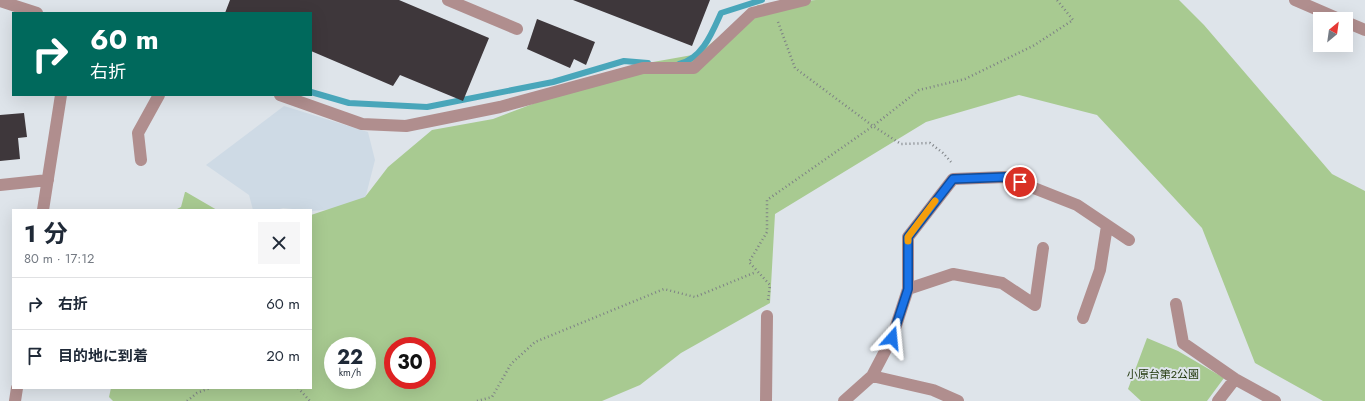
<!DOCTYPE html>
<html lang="ja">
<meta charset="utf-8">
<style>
body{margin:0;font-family:Jost,"Noto Sans JP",sans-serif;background:#f6f6f7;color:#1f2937;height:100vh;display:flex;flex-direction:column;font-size:15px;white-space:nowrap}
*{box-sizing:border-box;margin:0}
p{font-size:13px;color:#747a83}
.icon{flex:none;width:22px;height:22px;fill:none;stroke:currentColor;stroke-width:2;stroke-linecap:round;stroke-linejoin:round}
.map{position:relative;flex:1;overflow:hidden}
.side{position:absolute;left:12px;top:209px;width:300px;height:180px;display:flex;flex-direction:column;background:#fff;border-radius:0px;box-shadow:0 4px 16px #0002}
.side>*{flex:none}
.guide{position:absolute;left:12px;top:12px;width:300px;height:84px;border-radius:0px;box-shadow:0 4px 16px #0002;background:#00695c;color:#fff;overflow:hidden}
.needle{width:26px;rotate:29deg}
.buttons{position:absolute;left:1313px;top:12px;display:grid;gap:8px}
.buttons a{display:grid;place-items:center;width:40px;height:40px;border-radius:0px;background:#fff;box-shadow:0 4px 16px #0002;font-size:20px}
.speed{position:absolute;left:324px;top:337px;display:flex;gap:8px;font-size:20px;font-weight:700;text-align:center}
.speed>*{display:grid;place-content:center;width:52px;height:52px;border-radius:50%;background:#fff;box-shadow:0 4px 16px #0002;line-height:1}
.speed small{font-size:10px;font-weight:400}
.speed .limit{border:6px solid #d22;background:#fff;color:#111}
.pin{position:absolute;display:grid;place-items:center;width:34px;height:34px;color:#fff;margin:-17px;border:2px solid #fff;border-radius:50%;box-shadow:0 1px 4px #0007}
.me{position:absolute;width:44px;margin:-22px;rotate:18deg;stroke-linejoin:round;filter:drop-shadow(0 0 3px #0008)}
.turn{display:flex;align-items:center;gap:14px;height:84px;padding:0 12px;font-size:18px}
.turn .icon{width:52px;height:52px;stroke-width:2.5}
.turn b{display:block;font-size:28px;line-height:34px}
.round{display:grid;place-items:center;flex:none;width:42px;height:42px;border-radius:0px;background:#f6f6f7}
.head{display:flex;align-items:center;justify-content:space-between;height:68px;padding:0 12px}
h1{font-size:24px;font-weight:700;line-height:30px}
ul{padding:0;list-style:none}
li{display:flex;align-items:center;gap:12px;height:52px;padding:0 12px;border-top:1px solid #e0e1e3}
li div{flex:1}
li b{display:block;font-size:15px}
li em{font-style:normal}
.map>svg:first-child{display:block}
.built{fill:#cedae5}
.green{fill:#a8ca91;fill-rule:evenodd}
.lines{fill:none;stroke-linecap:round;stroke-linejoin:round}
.stream{stroke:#49a6ba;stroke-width:6}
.building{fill:#3e373b}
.path{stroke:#7d8185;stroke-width:2.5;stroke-dasharray:1 3;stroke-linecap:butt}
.minor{stroke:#b08e8e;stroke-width:12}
.route-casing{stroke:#114b97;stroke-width:10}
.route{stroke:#1a73e8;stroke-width:7}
.slow{stroke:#f59e0b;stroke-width:7}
.labels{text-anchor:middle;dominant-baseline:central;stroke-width:4;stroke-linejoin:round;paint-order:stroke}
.park-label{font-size:11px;fill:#22380d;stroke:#dee4ea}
</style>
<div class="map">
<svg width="1365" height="401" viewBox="0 0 1365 401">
<rect width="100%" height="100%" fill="#dee4ea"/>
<path class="built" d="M284,106L368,132L375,160L363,207L311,211L283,208L276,210H253L249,195L206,165Z"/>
<path class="green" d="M816,0H1179L1204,25L1332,174L1365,191V401H1323L1255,363L1202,228L1097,115L1019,95L926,122L775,214L770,303L681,353L640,385L602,401H113L109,397L111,388H311V215L365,197L388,167L432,130L493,119L636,65L698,54L758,5ZM333,346H367V380H333ZM393,346H427V380H393Z
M185,192H186L217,210H175L181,207Z
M1147,338L1178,351L1224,378L1207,401H1141L1128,389Z"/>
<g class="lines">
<path class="stream" d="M679,64C702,59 712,33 721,13L762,0
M311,92L349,103L427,107L553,82L624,61L648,63"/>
</g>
<path class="building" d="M230,0H399L489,38L463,101L400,75L393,86L311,51V13H225Z
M573,0H710L692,46Z
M537,19L595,42L586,65L574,59L570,68L527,49Z
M24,113L27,137L18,138L20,159L0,161V115Z"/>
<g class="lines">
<path class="path" d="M778,22L795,68L873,126L901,144L930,143L943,153L952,163
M768,300L770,285L749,262L767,232V200L873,126L919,90L965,79L1033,46L1073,20L1057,0
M298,388L310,401
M187,401L197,393L210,388
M477,401L492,397L511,364L535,342L664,289L695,297L756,272"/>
<path class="minor" d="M448,0L517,29
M1295,0L1339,19
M0,1L37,13
M1346,22L1365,30
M280,95L362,124L406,126L500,107L643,68H694L752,13L805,0
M141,160L138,133L159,95
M0,185L48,180
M43,210L61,95
M908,289L953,274L1002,283L1035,305L1043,248
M1176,304L1183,343L1235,379L1275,401
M1083,318L1100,270L1107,226
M872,376L933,390L958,401
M15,401L17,388
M766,401L767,316
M844,401L872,376L892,338L908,289V237L953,179L1006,177L1077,205L1129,240
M1218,401L1235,379"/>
</g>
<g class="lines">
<defs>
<path id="route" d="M892,338L908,289V237L953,179L1006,177L1020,182"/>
</defs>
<use href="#route" class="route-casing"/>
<use href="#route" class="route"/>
<path class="slow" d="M908,241V237L935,201"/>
</g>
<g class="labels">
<g class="park-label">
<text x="1163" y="374">小原台第2公園</text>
</g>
</g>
</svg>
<div class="buttons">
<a><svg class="needle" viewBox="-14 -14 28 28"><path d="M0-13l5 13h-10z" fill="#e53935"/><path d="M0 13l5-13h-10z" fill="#747a83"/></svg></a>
</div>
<div class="speed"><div>22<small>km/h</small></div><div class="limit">30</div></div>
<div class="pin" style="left:1020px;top:182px;background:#d93025"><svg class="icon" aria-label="arrive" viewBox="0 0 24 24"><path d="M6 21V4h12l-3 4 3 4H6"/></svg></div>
<svg class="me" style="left:892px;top:338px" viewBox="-20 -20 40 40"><path d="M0-17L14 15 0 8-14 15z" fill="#1a73e8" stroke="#fff" stroke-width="4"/></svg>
<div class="guide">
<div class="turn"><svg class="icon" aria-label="right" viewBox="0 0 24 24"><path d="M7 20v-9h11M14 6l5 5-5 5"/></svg><div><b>60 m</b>右折</div></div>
</div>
<section class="side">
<div class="head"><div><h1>1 分</h1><p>80 m · 17:12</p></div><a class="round"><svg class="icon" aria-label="close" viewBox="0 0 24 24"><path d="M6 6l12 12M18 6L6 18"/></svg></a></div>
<ul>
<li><svg class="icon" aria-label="right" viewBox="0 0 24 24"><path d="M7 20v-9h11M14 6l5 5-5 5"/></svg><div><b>右折</b></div><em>60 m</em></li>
<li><svg class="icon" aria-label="arrive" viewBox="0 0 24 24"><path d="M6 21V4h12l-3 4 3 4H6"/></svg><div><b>目的地に到着</b></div><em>20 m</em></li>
</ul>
</section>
</div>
